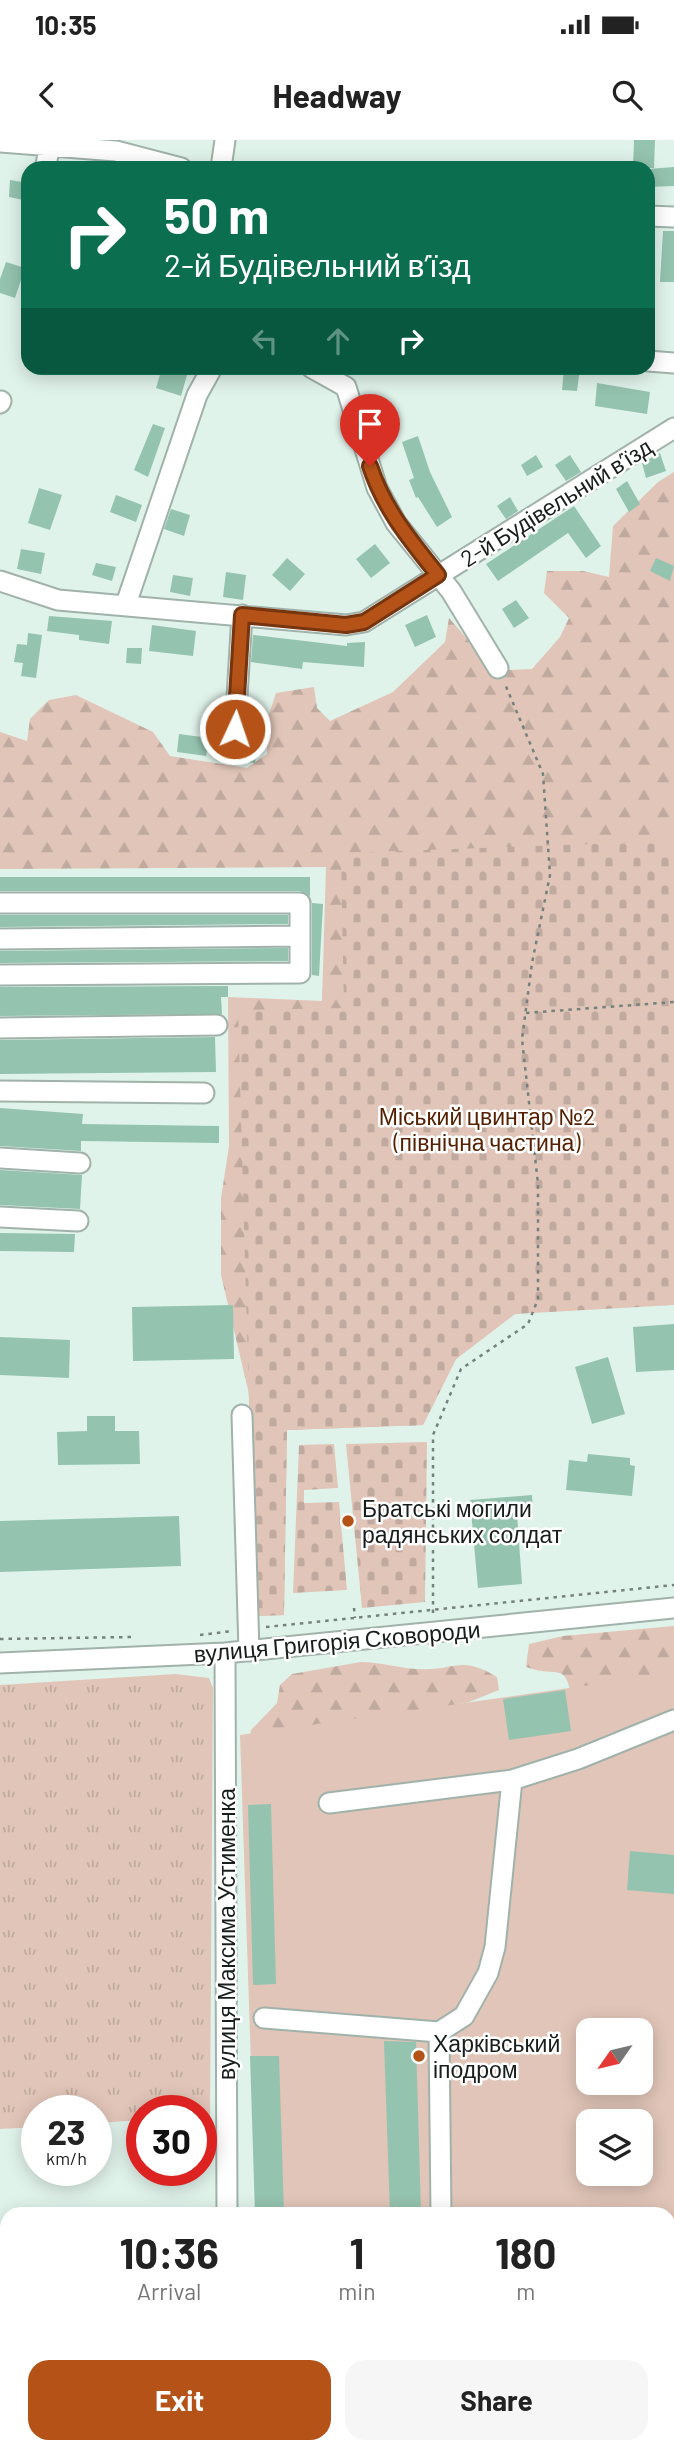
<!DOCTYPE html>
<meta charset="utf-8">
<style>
body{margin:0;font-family:Barlow,sans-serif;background:#f6f6f6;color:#222;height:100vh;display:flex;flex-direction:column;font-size:26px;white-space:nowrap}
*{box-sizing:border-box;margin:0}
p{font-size:23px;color:#767676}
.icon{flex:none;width:38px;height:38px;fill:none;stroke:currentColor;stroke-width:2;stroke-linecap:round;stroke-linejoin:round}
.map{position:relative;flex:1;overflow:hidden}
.panel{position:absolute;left:0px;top:2067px;width:676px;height:247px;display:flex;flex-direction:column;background:#fff;border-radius:21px 21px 0 0;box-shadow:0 4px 18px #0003}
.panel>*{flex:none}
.guide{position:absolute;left:21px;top:21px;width:634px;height:214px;border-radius:21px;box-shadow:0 4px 18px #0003;background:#0b6e4f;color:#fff;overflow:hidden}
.needle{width:46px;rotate:236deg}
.fabs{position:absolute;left:576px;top:1878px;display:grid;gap:14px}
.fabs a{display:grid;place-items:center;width:77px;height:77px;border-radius:14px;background:#fff;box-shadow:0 4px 18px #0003;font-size:35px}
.speed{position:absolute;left:21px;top:1955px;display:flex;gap:14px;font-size:35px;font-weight:700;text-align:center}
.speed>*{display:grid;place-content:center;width:91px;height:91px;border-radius:50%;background:#fff;box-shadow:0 4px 18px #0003;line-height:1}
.speed small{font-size:18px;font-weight:400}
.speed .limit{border:10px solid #d22;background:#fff;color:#111}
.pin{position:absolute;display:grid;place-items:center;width:60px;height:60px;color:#fff;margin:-72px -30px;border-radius:50% 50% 50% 0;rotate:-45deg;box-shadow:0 0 7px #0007}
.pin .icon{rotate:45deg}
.me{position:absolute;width:77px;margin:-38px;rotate:3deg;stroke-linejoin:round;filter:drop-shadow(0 0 5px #0008)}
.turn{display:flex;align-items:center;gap:24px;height:147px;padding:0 28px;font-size:32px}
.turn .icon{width:91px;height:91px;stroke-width:2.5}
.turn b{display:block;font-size:49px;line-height:60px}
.lanes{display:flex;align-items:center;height:66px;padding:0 28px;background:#0003;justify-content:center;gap:35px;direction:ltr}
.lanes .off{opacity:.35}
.eta{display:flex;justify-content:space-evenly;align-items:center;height:119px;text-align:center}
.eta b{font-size:42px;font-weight:700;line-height:49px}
.primary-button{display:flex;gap:14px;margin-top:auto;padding:14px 28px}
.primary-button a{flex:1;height:80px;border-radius:21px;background:#b45217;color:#fff;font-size:28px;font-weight:700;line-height:80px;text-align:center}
.primary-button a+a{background:#f6f6f6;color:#222}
.status{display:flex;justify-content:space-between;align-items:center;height:49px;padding:0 35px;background:#fff;direction:ltr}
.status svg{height:19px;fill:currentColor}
header{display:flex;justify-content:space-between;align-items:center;height:91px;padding:0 28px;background:#fff;font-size:32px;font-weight:700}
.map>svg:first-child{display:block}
.grass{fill:url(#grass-tufts)}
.forest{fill:url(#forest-firs)}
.cemetery{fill:url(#cemetery-stones)}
.pitch{fill:#e1c5b8;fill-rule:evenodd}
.building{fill:#94c3af}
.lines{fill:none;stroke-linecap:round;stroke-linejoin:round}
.minor-casing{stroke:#a0b2aa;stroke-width:23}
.path{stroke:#75817c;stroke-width:2.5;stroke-dasharray:3.5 5;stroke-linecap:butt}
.minor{stroke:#fff;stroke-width:19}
.route-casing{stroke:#75350f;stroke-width:18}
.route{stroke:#b45217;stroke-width:12}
.poi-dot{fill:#b45217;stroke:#fff;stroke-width:2.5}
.labels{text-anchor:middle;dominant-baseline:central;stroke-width:5;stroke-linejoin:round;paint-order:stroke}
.street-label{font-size:23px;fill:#181e1c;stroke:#fff}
.park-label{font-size:23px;fill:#562102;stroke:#fff}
.poi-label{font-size:23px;fill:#181e1c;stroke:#fff;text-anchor:start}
</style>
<div class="status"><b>10:35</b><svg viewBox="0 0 49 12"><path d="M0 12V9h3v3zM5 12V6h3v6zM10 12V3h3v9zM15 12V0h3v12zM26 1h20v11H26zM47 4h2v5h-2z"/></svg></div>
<header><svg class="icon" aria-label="back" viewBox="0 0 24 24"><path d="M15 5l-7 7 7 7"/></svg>Headway<svg class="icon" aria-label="search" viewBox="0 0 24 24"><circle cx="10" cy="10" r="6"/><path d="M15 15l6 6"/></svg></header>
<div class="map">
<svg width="674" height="2312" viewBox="0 0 674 2312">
<defs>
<pattern id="grass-tufts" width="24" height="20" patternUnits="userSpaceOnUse" patternTransform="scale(1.75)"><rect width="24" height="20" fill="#e1c5b8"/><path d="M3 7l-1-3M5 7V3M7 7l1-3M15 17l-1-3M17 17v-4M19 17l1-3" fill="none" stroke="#c0a99e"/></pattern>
<pattern id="forest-firs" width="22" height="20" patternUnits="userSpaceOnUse" patternTransform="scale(1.75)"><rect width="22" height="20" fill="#e1c5b8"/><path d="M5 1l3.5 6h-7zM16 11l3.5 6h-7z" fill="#c0a99e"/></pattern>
<pattern id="cemetery-stones" width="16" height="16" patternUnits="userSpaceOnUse" patternTransform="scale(1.75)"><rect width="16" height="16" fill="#e1c5b8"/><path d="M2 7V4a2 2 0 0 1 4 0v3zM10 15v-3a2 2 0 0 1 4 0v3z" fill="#c0a99e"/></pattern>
</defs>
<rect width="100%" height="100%" fill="#e0f3eb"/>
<path class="grass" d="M176,1534L209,1538L213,1548L210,1976L201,1977V1970H142V1980L96,1983V1970H37V1987L0,1989V1545Z
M0,2208H7V2306H225V2312H0Z"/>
<path class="forest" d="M674,332V1157L515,1174L456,1219L423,1285L287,1290L284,1475L255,1476L249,1254L221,1135V1058L229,1006L228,857L322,861L326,727L0,729V592L27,601L30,579L49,560L76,555L153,592L170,616L247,628L267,614V580L276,553L314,547L317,568L330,581L393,552L445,502L449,478L470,502L507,530L532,529L560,497L569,478L544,453L547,431H583L609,437L613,386L658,342Z
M674,1486V1564L574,1566C564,1517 562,1540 526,1527L529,1504L563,1496Z
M361,1522C380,1522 398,1528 417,1529C456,1532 458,1514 497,1537L499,1550L469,1562L249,1610L251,1590L277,1563L280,1545L292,1534Z"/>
<path class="cemetery" d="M674,701V1165L515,1174L456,1219L423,1285L287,1290L284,1475L255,1476L238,870L344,868L341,713Z
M427,1302L425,1462L362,1468L346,1304Z
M334,1304L338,1348L304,1350V1363L339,1362L347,1450L293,1453L299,1305Z"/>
<path class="pitch" d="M674,1533V2312H264V2306H668V2074H256L240,1595ZM588,1890H640V1942H588ZM588,1981H640V2034H588Z"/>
<path class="building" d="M634,0H655L654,28H633Z
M674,27V46L648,47V29Z
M10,40L28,43V61L9,57Z
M663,91H674V142H660Z
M6,122L25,128L15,158L0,153V139Z
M162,228H189L181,256L156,248Z
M564,228H580L577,251L562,250Z
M597,243L650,252L647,274L595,266Z
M153,284L165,288L148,337L134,330Z
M418,296L430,332L452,377L437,387L418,357L416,358L409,340L414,338L402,302Z
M660,313L666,331L646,338L642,323Z
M536,315L543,327L527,336L521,325Z
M570,315L581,332L566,341L555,325Z
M627,341L640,364L629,372L616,349Z
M39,348L62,355L50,390L28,383Z
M116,355L142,365L136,382L110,372Z
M510,357L518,371L506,379L497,366Z
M574,366L601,406L586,418L568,393L498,441L486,424Z
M171,369L190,375L184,396L164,389Z
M375,404L390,423L371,438L356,419Z
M21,409L45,413L41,434L17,429Z
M287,418L305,434L290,451L272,435Z
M656,418L674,426L670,441L650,431Z
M96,423L116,427L112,441L92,435Z
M226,432L246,435L243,460L223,457Z
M173,435L193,438L190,456L170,452Z
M516,460L529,478L514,488L502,469Z
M427,475L436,497L415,507L405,485Z
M49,476L112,481L109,504L79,500V495L47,491Z
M152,485L196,491L193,516L149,511Z
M28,493L42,495L36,538L21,536L23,523L14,522L17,504L27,505Z
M253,495L347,506V503L365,502L364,527L303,522L302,529L251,522Z
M127,508H142L141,524L126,523Z
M179,594L209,598L206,616L177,612Z
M245,596L259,598L255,623L241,621Z
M0,737H310V756L300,751H0Z
M312,763L323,764L319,836L312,835Z
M0,775H288V784L0,787Z
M288,808V821L0,823V811Z
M228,846V857H221L222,874L0,876V847Z
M215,897L216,932L0,934V900Z
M0,968L83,974L82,984L219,986V1003L81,1001V1011L0,1006Z
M0,1030L82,1035L80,1069L0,1065Z
M0,1093L75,1094L74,1112L0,1111Z
M233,1165L234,1219L133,1221L132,1167Z
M674,1184V1230L636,1232L633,1187Z
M0,1197L70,1200L69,1238L0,1235Z
M608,1217L625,1274L592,1284L575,1227Z
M87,1276H115V1291H139L140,1324L58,1325L57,1292L87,1291Z
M588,1314L630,1318V1325L635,1326L632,1356L566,1350L569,1320L587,1322Z
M532,1355L533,1373L517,1374L522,1444L478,1448L470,1360Z
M179,1376L181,1426L0,1432V1381Z
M565,1550L571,1591L509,1600L503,1559Z
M271,1664L276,1844L253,1845L248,1665Z
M630,1711L674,1715V1754L627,1750Z
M384,1901L416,1902L421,2074H390Z
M250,1916H279L284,2074H255Z"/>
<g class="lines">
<defs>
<path id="minor" d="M0,2L116,11L181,28
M45,28L50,7
M221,28L225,0
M648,76L674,77
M648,221L674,223
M312,228L346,247L377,348L396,383L451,451L498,528
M0,263L1,261
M0,441L58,460L346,485L364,482L674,288
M126,464L197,255L212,228
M235,589L242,475
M0,763H300V833L0,835
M0,799L300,796
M0,888L217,885
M0,951L204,953
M0,1018L80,1023
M0,1077L78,1081
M242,1275L249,1511
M225,1513L227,2074
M0,1523L225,1513L674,1468
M329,1663L512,1640L578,1619L674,1580
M264,1878L439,1892L464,1876L488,1833L495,1807L512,1640
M439,1892L441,2074
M0,2203H7
M229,2306V2312
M444,2306V2312"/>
</defs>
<use href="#minor" class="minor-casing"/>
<path class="path" d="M526,873L674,862
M354,1468L355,1478
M433,1473V1295L461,1229L528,1184L538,1159V1044L522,899L532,823L550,735L543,634L505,544
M266,1487L674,1445
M200,1495L232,1491
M0,1499L134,1497
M32,2306V2312"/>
<use href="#minor" class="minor"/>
</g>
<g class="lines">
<defs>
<path id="route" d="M235,589L242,475L346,485L364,482L438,435C410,400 384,369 370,326"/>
</defs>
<use href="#route" class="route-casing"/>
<use href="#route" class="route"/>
</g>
<g class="poi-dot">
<circle cx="348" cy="1381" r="7"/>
<circle cx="419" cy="1916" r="7"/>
</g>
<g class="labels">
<g class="street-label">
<text transform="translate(556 362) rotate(-32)">2-й Будівельний в’їзд</text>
<text transform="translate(337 1501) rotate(-5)">вулиця Григорія Сковороди</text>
<text transform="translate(226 1794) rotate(-90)">вулиця Максима Устименка</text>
</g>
<g class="park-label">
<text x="487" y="976">Міський цвинтар №2<tspan x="487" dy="26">(північна частина)</tspan></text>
</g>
<g class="poi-label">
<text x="362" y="1368">Братські могили<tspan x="362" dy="26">радянських солдат</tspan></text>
<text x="433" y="1903">Харківський<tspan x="433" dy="26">іподром</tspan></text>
</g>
</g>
</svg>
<div class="fabs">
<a><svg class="needle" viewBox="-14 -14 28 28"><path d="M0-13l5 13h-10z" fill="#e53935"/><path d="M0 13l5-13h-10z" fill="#767676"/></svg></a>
<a><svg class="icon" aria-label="layers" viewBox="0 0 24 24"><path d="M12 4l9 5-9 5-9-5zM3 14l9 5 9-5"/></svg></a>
</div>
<div class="speed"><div>23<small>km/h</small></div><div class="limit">30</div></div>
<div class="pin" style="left:370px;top:326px;background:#d93025"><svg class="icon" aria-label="arrive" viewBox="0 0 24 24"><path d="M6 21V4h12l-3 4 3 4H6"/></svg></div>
<svg class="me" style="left:235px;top:589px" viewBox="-20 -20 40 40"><circle r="17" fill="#b45217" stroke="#fff" stroke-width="3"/><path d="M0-11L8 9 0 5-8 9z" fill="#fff"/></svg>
<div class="guide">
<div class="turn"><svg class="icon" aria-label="right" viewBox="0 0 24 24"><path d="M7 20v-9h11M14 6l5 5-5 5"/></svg><div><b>50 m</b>2-й Будівельний в’їзд</div></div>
<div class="lanes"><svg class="icon off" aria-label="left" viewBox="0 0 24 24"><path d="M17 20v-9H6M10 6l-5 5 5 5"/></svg><svg class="icon off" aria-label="ahead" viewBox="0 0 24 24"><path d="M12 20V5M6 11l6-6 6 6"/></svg><svg class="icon" aria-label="right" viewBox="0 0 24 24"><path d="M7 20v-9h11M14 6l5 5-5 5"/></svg></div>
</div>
<section class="panel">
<div class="eta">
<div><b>10:36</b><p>Arrival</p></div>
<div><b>1</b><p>min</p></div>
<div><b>180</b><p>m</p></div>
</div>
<div class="primary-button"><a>Exit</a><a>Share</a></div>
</section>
</div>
